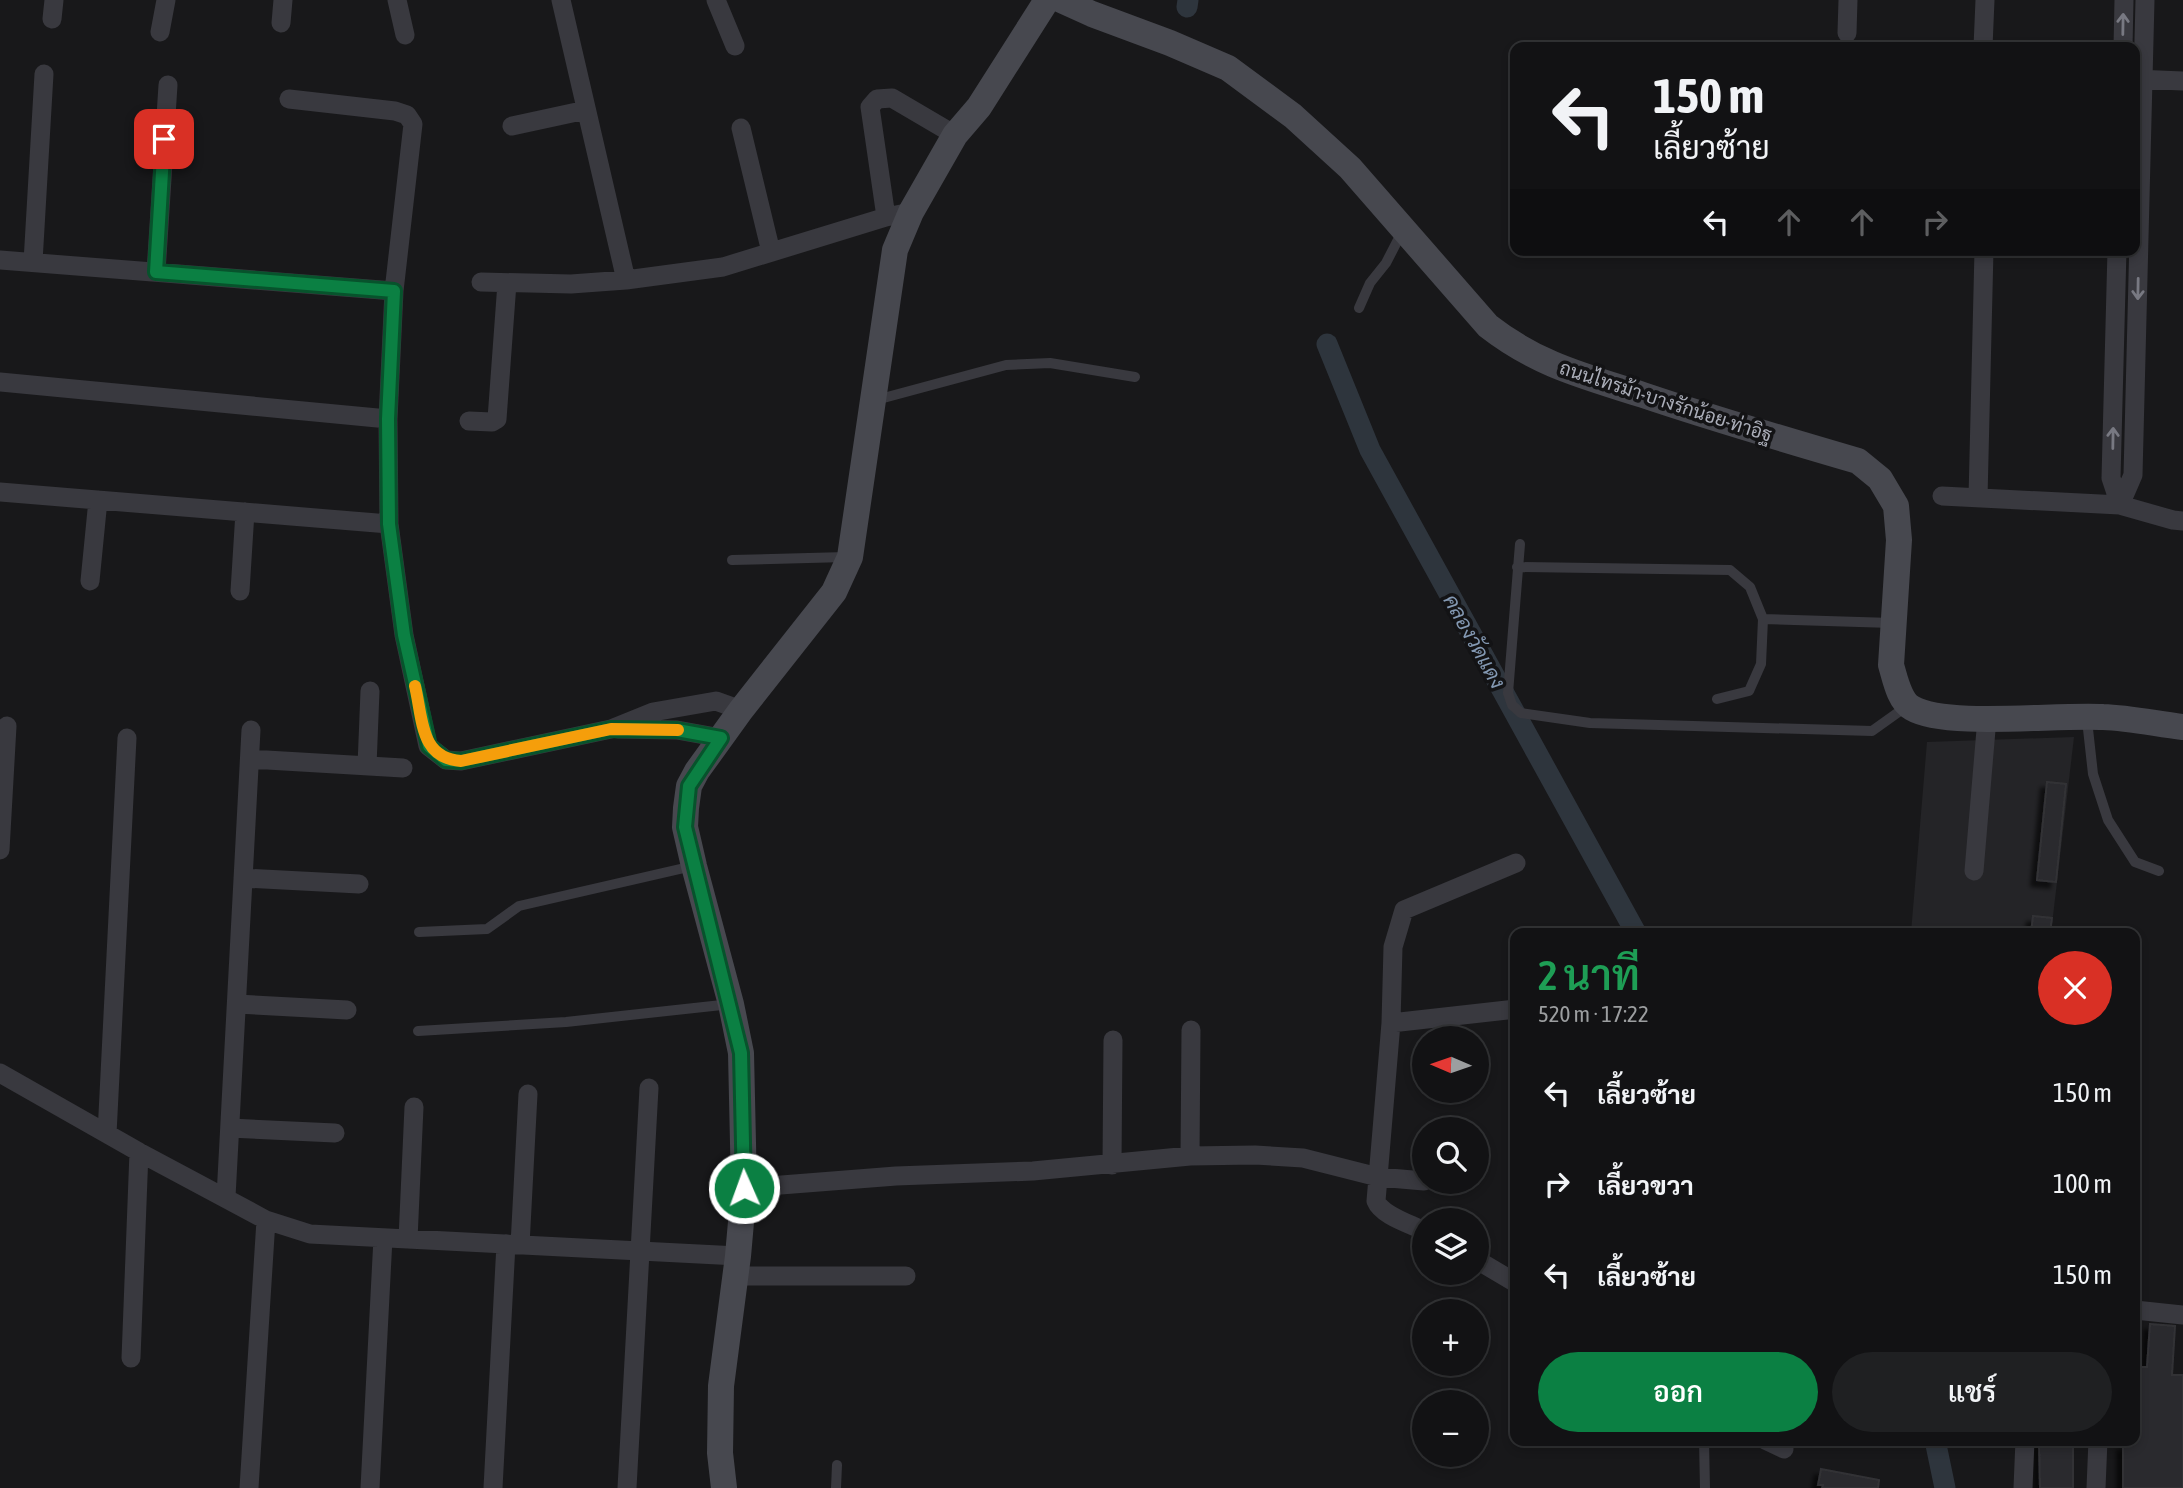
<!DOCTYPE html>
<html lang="th">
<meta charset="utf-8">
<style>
body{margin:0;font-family:"Asap Condensed",Sarabun,sans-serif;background:#1f2022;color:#f1f3f6;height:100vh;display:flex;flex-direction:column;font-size:26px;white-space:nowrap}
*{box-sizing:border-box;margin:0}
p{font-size:23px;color:#9c9ea0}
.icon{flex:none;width:38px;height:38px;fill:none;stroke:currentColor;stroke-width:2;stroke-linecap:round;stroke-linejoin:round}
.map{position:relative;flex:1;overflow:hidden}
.panel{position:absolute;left:1510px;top:928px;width:630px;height:518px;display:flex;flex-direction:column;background:#121214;border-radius:14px;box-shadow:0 4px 10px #0003,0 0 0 2px #313234}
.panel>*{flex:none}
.banner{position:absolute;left:1510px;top:42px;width:630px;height:214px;border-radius:14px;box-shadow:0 4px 10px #0003,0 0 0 2px #313234;background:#121214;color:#f1f3f6;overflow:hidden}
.needle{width:46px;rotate:272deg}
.fabs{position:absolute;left:1412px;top:1026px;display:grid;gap:14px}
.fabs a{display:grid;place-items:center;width:77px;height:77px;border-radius:50%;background:#121214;box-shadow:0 4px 10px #0003,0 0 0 2px #313234;font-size:35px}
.pin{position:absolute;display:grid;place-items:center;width:60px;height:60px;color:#fff;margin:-30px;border-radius:14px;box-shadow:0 4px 10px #0006}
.me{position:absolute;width:77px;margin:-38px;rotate:358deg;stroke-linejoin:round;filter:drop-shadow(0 0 5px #0008)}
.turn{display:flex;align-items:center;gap:24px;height:147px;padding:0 28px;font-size:32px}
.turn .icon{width:91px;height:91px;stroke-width:2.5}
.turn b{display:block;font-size:49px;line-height:60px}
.lanes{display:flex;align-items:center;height:66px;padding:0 28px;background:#0003;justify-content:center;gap:35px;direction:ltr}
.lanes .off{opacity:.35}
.round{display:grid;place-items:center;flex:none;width:74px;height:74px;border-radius:37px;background:#1f2022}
.summary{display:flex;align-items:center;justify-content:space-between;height:119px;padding:0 28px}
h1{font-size:42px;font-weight:600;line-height:52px;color:#1e9e55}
.primary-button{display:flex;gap:14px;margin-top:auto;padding:14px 28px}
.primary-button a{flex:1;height:80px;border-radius:42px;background:#0b8043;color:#fff;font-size:28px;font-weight:600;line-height:80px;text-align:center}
.primary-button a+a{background:#1f2022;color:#f1f3f6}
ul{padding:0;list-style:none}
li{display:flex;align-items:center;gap:21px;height:91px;padding:0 28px}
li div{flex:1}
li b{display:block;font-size:26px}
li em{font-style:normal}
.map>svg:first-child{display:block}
.built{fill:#242427}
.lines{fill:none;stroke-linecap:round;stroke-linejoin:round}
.canal{stroke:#2e353d;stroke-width:21}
.building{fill:#2b2b2e;stroke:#323236;stroke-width:2;filter:url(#shadow)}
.lane{stroke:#39393f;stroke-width:10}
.street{stroke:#39393f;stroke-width:19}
.secondary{stroke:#47484f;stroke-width:26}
.oneway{stroke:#787982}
.route-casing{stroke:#07532c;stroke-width:18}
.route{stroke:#0b8043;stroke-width:12}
.slow{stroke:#f59e0b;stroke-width:12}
.labels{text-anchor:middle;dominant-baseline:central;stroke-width:7;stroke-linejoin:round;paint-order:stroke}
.street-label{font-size:19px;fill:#abaeb9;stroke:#131315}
.water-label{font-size:21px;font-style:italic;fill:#8398b2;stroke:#131315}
</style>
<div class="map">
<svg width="2183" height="1488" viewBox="0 0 2183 1488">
<defs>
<filter id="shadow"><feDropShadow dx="-6" dy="6" stdDeviation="2" flood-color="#0009"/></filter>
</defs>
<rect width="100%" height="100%" fill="#18181a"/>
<path class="built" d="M2074,737L2051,933H1911L1927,742Z"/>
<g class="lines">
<path class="canal" d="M1187,7L1188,0
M1327,344L1370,450L1636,933
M1935,1440L1945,1488"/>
</g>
<path class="building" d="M2047,782L2066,784L2056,882L2037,880Z
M2033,916L2052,918L2050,933H2031Z
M2150,1324L2175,1326L2172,1375H2183V1488H2123V1444H2135V1367H2147Z
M2039,1440H2073V1488H2040Z
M1821,1469L1879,1480L1878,1488H1822L1823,1485H1818Z"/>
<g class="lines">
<path class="lane" d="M1359,308L1370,283L1386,263L1403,230
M876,400L1006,365L1050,363L1135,377
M1520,544L1508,693L1512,705L1521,713L1590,723L1872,731L1907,706
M732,560L846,557
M1517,567L1730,570L1750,587L1763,619L1892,623
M1717,699L1749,691L1761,664L1763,619
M2087,720L2093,774L2108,820L2135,862L2159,871
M419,932L487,929L519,906L693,866
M418,1031L566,1022L731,1004
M1704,1440L1705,1488
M836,1488L837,1465"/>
<path class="street" d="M397,0L405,35
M561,0L626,280
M716,0L735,46
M52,19L54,0
M281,23L283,0
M160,32L166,0
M1847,33L1848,0
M1983,47L1985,0
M2123,47L2124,0
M2135,79L2183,81
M289,99L395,111L407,115L413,124L394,291L388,419L389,524L404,635L428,746L446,760L461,761L611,729L653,712L716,701L741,710
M512,126L586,110
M741,128L771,252
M886,217L870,107L877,99L892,98L955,135
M2117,250L2111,478L2120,505
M0,260L394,291
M33,262L44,74
M156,272L168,85
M481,282L571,284L626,280L723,267L886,217L911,212
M0,382L388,419
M469,421L492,422L497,419L507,283
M0,492L389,524
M1942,496L2120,505L2173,520L2183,521
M1978,498L1984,250
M2120,505L2133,475L2145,0
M90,581L98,500
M240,591L245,512
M618,729L677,730L721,738
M250,759L403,768
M367,766L370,691
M0,850L7,726
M1974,871L1987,718
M243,878L359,884
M237,1004L347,1010
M1391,1023L1516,1009
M0,1073L139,1152L266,1220L310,1234L738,1256
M230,1128L335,1133
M107,1134L127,738
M1190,1156L1191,1030
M1112,1165L1113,1040
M744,1188L896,1176L1033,1171L1190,1156L1255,1155L1303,1158L1378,1177L1424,1181
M226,1197L251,730
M1424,1231C1411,1224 1382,1216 1376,1201L1391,1023L1393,947L1404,910L1516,863
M408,1239L414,1107
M520,1245L528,1094
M1477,1260L1516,1283
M736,1276H906
M2135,1310L2183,1315
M131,1358L139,1152
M1765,1440L1784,1449
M249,1488L266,1220
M370,1488L383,1238
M493,1488L506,1244
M627,1488L649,1088
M2023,1488L2025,1440
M2096,1488L2098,1440"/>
<path class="secondary" d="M1061,0L1092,14L1170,43L1228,68L1293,116L1350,168L1488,326C1538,365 1584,376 1643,395C1714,419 1786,440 1858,461L1880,479L1896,506L1899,540L1891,665C1895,678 1899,701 1912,708C1946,728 2058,714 2103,717C2130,718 2157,724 2183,727
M724,1488L720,1453L721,1386L738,1256L744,1188L741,1053L731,1004L694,866L685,827L686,808L689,786L697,771L741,710L834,592L850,557L895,250L911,212L955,135L979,107L1047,0"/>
</g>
<defs><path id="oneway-shaft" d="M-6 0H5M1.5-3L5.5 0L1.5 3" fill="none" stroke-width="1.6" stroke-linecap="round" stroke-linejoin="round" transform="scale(1.75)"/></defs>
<g class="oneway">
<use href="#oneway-shaft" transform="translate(2123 24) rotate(-89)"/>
<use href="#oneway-shaft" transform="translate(2138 289) rotate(91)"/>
<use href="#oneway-shaft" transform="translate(2113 438) rotate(-89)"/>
</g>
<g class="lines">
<defs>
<path id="route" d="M164,139L156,272L394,291L388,419L389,524L404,635L429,746L446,760L461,761L611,729L677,730L721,738L689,786L685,827L741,1053L744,1188"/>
</defs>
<use href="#route" class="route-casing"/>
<use href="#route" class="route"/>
<path class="slow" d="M415,686C423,720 420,758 461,761L611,729L678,730"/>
</g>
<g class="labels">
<g class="street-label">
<text transform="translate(1666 401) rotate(18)">ถนนไทรม้า-บางรักน้อย-ท่าอิฐ</text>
</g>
<g class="water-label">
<text transform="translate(1475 641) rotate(61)">คลองวัดแดง</text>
</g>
</g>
</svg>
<div class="fabs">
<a><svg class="needle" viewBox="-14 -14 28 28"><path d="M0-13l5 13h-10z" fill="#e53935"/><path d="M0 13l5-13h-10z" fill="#9c9ea0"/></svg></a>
<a><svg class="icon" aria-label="search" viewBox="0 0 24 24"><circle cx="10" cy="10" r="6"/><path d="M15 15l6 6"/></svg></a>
<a><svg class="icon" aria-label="layers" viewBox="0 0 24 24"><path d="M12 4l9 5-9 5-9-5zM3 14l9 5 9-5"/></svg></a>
<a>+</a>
<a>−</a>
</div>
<div class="pin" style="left:164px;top:139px;background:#d93025"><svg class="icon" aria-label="arrive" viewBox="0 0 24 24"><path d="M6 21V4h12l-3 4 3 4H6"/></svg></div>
<svg class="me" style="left:744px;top:1188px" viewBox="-20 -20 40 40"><circle r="17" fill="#0b8043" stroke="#fff" stroke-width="3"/><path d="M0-11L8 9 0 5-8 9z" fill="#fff"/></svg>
<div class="banner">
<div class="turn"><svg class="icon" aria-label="left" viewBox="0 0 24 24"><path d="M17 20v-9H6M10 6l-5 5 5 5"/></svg><div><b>150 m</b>เลี้ยวซ้าย</div></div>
<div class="lanes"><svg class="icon" aria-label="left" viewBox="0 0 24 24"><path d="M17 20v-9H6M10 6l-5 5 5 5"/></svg><svg class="icon off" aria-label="ahead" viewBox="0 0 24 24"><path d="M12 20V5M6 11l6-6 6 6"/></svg><svg class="icon off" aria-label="ahead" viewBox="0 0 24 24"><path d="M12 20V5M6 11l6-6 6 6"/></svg><svg class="icon off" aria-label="right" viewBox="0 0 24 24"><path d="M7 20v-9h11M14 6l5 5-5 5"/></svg></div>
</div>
<section class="panel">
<div class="summary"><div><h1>2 นาที</h1><p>520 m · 17:22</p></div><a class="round" style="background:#d93025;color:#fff"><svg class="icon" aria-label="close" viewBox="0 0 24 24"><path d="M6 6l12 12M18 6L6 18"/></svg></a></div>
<ul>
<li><svg class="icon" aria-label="left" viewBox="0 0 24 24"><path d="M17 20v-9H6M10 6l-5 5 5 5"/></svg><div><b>เลี้ยวซ้าย</b></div><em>150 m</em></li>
<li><svg class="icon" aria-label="right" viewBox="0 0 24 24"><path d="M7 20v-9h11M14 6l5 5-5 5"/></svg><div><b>เลี้ยวขวา</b></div><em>100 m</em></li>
<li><svg class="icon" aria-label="left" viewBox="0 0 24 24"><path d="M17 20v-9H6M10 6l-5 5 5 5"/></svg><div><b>เลี้ยวซ้าย</b></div><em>150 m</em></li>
</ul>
<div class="primary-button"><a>ออก</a><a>แชร์</a></div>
</section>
</div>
